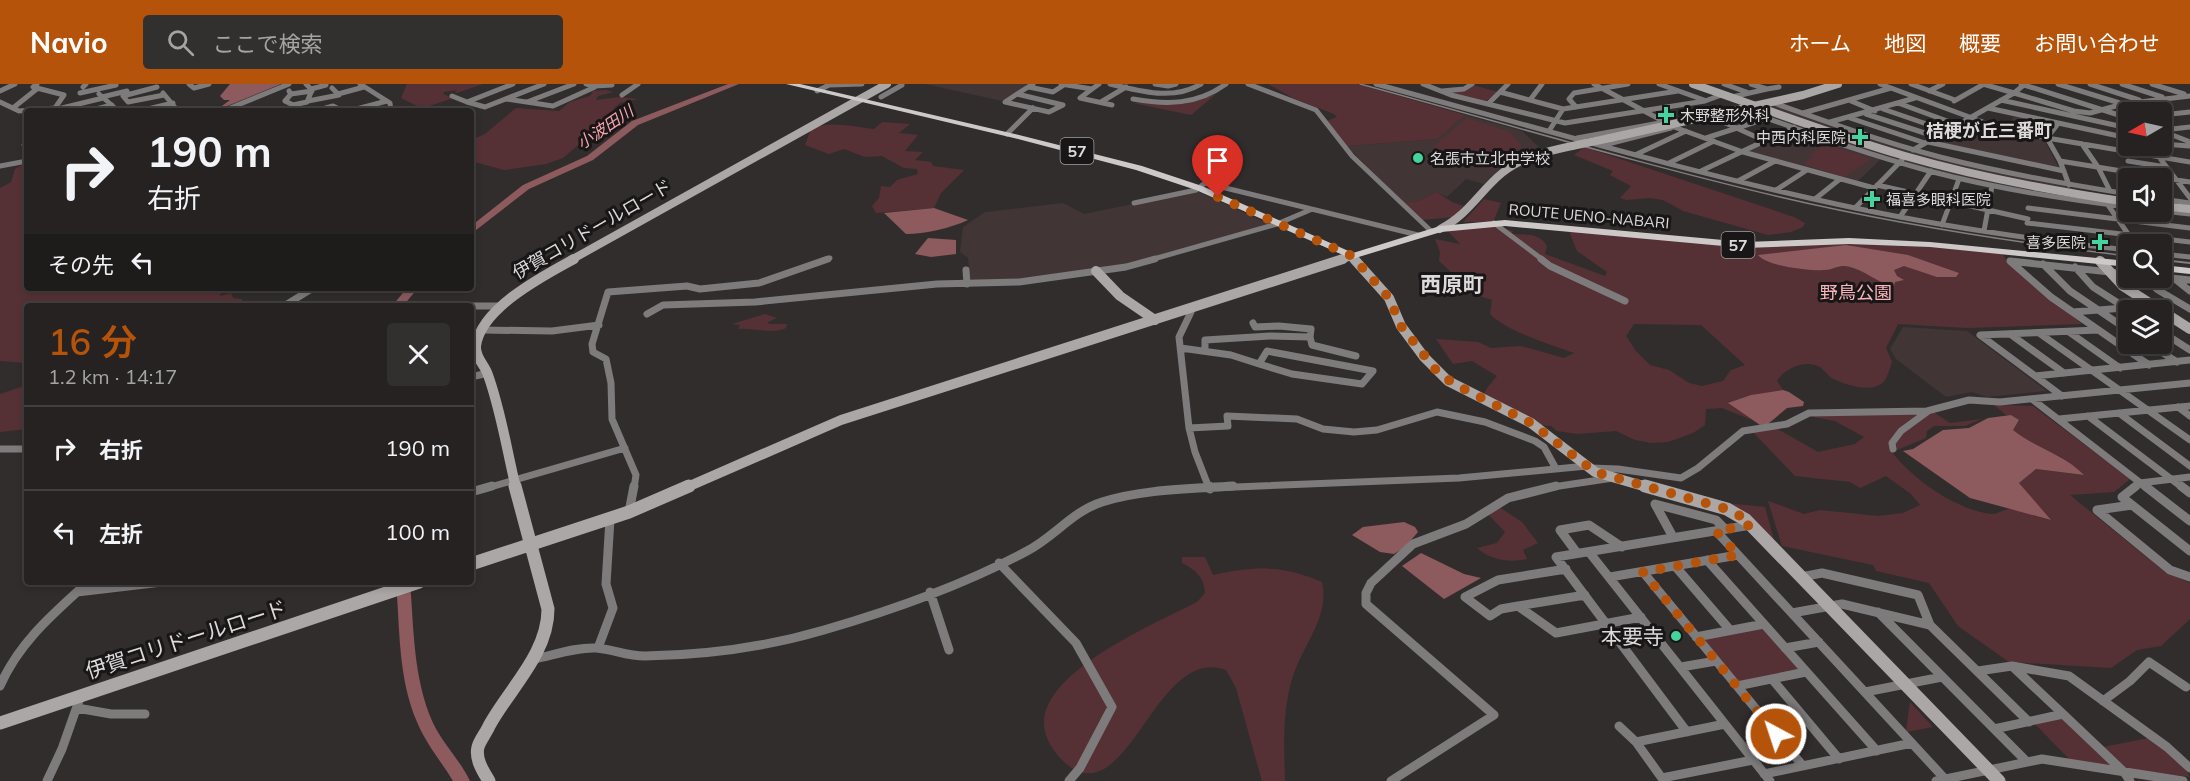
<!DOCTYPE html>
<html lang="ja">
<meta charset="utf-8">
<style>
body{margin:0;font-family:Mulish,"Noto Sans JP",sans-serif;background:#322f2f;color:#f1f3f6;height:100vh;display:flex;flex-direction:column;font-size:22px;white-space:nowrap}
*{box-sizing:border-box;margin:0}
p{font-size:20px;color:#a4a4a5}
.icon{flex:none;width:33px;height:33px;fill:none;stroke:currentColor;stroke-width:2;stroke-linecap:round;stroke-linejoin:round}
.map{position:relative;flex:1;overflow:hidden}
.drawer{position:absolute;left:24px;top:219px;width:450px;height:282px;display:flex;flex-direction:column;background:#262222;border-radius:6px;box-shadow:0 3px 9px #0003,0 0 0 2px #423f40}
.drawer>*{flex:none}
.hud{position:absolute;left:24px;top:24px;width:450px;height:183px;border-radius:6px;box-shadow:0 3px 9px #0003,0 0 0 2px #423f40;background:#262222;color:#f1f3f6;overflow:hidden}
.needle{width:39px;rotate:261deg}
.tools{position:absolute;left:2118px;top:18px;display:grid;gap:12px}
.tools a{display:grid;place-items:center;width:54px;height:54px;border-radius:6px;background:#262222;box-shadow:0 3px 9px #0003,0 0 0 2px #423f40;font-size:30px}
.pin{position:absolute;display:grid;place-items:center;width:51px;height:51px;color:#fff;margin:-62px -26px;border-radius:50% 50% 50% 0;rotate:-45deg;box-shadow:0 0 6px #0007}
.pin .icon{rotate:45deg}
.me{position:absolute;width:66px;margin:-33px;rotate:320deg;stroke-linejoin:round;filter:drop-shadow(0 0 4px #0008)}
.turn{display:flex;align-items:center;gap:21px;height:126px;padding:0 24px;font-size:27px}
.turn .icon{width:78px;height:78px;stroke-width:2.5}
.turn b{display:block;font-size:42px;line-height:51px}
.then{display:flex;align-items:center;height:57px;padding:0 24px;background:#0003;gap:12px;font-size:22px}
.round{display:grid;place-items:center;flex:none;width:63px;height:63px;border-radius:6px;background:#322f2f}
.summary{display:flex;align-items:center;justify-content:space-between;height:102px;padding:0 24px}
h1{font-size:36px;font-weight:600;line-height:45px;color:#b45309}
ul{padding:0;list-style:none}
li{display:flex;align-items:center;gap:18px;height:84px;padding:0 24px;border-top:2px solid #423f40}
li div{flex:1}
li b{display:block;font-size:22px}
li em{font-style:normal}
header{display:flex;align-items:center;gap:36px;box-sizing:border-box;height:84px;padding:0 30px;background:#b45309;color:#fff}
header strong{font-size:28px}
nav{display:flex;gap:33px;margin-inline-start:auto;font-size:21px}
.search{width:420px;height:54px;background:#322f2f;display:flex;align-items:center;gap:15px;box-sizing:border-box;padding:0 21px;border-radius:6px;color:#a4a4a5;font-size:22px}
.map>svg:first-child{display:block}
.built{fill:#413536}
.green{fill:#553135;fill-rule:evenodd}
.water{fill:#8d5a5e}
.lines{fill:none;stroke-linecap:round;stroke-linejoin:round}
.river{fill:#8d5a5e;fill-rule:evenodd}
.street-far2{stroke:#7e7b7c;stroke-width:5}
.street-far1{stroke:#7e7b7c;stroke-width:7}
.street{stroke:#7e7b7c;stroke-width:9}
.secondary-far2{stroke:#aba7a7;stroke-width:8}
.secondary-far1{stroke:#aba7a7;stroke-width:10}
.secondary{stroke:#aba7a7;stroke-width:13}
.primary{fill:#cec9c9;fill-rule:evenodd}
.rail-far1{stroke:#827d7e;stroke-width:1.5}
.rail{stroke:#827d7e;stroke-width:2}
.secondary-bridge{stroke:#aba7a7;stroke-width:8}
.route{stroke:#b45309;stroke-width:10;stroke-dasharray:0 18}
.poi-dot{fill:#46d49e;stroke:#181616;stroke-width:2}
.labels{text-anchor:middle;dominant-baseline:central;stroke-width:6;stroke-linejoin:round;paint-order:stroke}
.far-poi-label{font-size:15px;fill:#dedadb;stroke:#181616;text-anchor:start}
.far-street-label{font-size:15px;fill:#dedadb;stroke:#181616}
.far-water-label{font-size:16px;font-style:italic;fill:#f9a6ad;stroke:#181616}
.shield{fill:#181616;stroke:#a39fa0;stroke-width:1.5}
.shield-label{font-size:16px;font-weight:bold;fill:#dedadb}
.far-quarter-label{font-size:18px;font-weight:bold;fill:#dedadb;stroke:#181616}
.street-label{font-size:18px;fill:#dedadb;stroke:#181616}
.park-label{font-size:18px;fill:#fab6bb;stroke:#181616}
.quarter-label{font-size:21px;font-weight:bold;fill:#dedadb;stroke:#181616}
.near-poi-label{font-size:21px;fill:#dedadb;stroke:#181616;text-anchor:end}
.near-street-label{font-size:21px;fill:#dedadb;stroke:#181616}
</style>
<header>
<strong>Navio</strong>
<div class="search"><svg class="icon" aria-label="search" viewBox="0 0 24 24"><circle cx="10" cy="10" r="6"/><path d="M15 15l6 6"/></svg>ここで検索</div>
<nav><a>ホーム</a><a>地図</a><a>概要</a><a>お問い合わせ</a></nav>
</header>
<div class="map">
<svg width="2190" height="697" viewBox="0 0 2190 697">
<rect width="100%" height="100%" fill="#322d2d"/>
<path class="built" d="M925,0H1028L1002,17Z
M1775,20L1874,54L2064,101L2085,109L2067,106L2028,108L1895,77L1749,27Z
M1465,31L1522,47L1539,63L1504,82L1484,100L1466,95L1447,113L1437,108L1417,117L1403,119L1347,62L1438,55Z
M2014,32L2055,41L2045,52L2006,45Z
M1970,36L2044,56L2059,84L1933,57Z
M1794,45L1882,74L1856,99L1748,67Z
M1197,107L1269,140L1129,180L989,198H970L968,174L960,168L963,143L985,128L1063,119L1084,130Z
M1903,243L1967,247L2047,307L1987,313L1972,308L1946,313L1896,275L1890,265Z"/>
<path class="green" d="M407,0H483L457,9L455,8L457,6L444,8L443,10L453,14L418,26L414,25L417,22L401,14Z
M1268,0H1357L1465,31L1438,55L1347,62L1327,37L1337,33L1334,30L1293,14Z
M1473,1L1498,8L1486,17L1445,7Z
M606,6L613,8L598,12L596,16L619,13L638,15L620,19L614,24L617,40L596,46L563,74L546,80L504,86L471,77V56L485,50L516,24L559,27L570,18L590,12L593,7Z
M1216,10L1191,31L1133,19L1184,20Z
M1467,34L1510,48L1522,62L1493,85C1483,82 1473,85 1463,82L1466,78L1461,82L1444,77L1440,72L1447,69L1463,74L1467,78L1468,77C1458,69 1442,71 1433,63Z
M882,38L910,40L899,49L918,51L905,67L923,68L915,76L931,78L933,82L964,86L941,109L934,124L876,129L872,122L879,114L881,102L890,103L897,96L918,90L917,85L904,84L882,72L865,73L844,65L829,70L805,61L811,45C829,36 854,43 874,45Z
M1830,58L1841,62L1839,64L1872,75L1844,93L1803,80L1813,72L1809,71Z
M1584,63L1794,133L1805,139L1803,143L1791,148L1768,151L1683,127L1663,116L1650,114L1626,116L1620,114L1631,102L1610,91L1613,87L1574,71Z
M27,78V204H222L220,212L231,209L233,214L242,215L243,222H27V279L0,277V104L11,98L15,85Z
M1437,108L1452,118L1464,122L1454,133L1422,136L1403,119L1417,117Z
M1484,115L1501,119L1493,138H1463Z
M1492,141L1513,147L1511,150C1525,151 1539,148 1547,162L1545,170L1605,192L1607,188L1577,167L1569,147L1752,163L1858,158L2000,167L2008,178L2082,240L1967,244L1898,240L1886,264L1892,278C1890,284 1888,291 1885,296C1874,311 1845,301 1832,294C1827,291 1823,284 1818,282C1803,276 1784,285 1777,297L1783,306L1751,311L1729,320L1752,336L1722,324L1706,325L1705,341L1693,349L1668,358L1651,359L1635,356L1616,347L1577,350L1557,347L1551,342L1538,341L1483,312L1487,304L1497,292L1472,277L1453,280L1436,255L1478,258L1491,264L1521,262L1564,274L1574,269C1552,261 1506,247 1490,230L1492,216L1467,208L1447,196L1453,190L1439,177L1440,168L1435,155L1460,160L1446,145ZM1634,240L1701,241L1745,281L1731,286L1723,297L1702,302L1689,299L1669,286L1650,281L1636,267L1626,252Z
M765,230L777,234L768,238L769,240H787L786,244C771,251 754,243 738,245L740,241L732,240Z
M27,301V345L0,348V310Z
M1994,321L2033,322L2130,395L2114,408L2070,411L2165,488L2190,499V535L2161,562L2137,566L2111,584L2009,578L1958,542L1929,499L1876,487L1873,481L1782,462L1768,417L1804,430L1820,426L1878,432L1903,429L1920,421L1911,410L1886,392L1860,404L1850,398L1795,392L1751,346L1776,344L1818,368L1855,360L1864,353L1835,337L1814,333V331L1932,327L1950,339L1982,335L1965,342H1934L1927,347L1926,354L1892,368C1912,395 1958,427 1992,430C1998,430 2004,425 2010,425C2022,426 2037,433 2050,436L2019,399L2036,385L2083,391C2064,369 2035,364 2012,346L2019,337L2011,331H2006Z
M1725,419L1765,423L1775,460Z
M1499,423L1522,438L1538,459L1523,466L1527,475C1509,479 1491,476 1477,464L1497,459L1505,448L1488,430Z
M1182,473H1205L1213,491C1256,482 1281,481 1322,498C1330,533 1303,560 1293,592C1282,626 1284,662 1285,697H1262L1236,604L1226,586C1162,563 1135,697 1084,689C1069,686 1056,671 1050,660C1013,597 1158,539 1197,518L1205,509C1204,493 1196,486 1182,479Z
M1761,543L1801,585L1739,599L1702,556Z
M1910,618L1933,643L1906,648Z
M2060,633L2113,681L2111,683L2071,677L2034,639Z
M2149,654L2182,680L2190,693L2128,685L2103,663Z"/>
<path class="water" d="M230,0H281L215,27L230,16H224L220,12Z
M934,124L968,136C951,144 925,150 906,150L884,129Z
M928,154L956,156V170L931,173L915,170Z
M1846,161L1908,171L1959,189L1956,193H1937L1904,182L1894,186L1897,192L1904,196L1895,198L1894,202C1875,199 1863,183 1843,182C1837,182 1831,186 1825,186C1810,187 1766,182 1758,171Z
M1783,306L1789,308L1804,318L1803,322L1787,324L1768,340L1760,341L1728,319L1751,311Z
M2011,331L2019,336L2013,346C2035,364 2064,370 2084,391L2036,385L2019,399L2051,436L1970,414L1903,367L1913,365L1943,346L1969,344L1988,334Z
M1404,438L1415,443L1418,448L1405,463L1394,470L1380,468L1352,451L1363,443Z
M1421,469L1464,490L1481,494L1444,515L1402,482Z"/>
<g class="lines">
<path class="river" d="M728,0H739L638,41L593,76L529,105L471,150V142L523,101L587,72L632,37Z
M407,204H418L403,222H392Z
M396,498H410C414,545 413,594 433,639C443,660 460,676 470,697H453C441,677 426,660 417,638C398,594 400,545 396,498Z"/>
<path class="street-far2" d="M37,0L33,3L64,11L55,24
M189,0L194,4L209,0
M360,0L390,19L391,27
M513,0L467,18L485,23L544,0
M1061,0L1092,5L1099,0
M1110,0C1141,7 1172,17 1201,0
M1155,0L1168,2L1176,0
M1248,0L1316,26L1352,72L1431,147
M1376,0C1535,43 1693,90 1855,124C1945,143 2036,156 2128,166
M1423,0L1451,11L1565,39L1705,17L1724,10
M1594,0L1674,43L1743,68L1874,104
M1659,0L1704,16
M1724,0L1749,9
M1880,0L1991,41L2047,54L2190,78
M1911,0L1955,16
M1983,0L2014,9
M2021,0L2128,34
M2058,0L2149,28
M2090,0L2139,16
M2122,0L2162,13
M2152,0L2184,10
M594,2L612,1
M83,3L86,0
M157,3L123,12L128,18L164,11
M1029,3L1053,8L1064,1
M311,5L326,1
M1092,5L1080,14L1112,21
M1767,5L1779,3
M0,7L15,0
M289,7L291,10L312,7
M817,7L829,1L862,0
M1442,7L1464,5L1472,0
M1929,7L1943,0
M1500,8L1563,25
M80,9L116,1
M163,9L178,27
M2014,9L2074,27L2090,29L2123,20L2190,12
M99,10L116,25
M291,10L285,17L293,21L307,18L312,6L306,0
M338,10L364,3
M1017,10L1063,21L1049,28L1005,18Z
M1017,10L1033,0
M622,11L638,0
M452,12L467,18
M102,13L127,7
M881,13L902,1
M1732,13L1767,5L1751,0
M506,15L553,22L595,3L586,0
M1133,15C1167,21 1197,21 1226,0
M1530,16L1542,0
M2001,16L2128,44
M308,17L339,11L332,4
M1851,17L1875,27
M1954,17L1984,0
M0,18L19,27L55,24L60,27
M527,18L574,0
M1101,18L1126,3
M1771,18C1827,38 1883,58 1940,73C2002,89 2065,100 2128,110
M1898,19L1958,41
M1488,20L1508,0
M1576,23L1569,15L1574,9L1628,0
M13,24L38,4
M1988,24L2128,54
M58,25L103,14
M1741,25C1803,47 1865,70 1929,87C1994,104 2061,115 2128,123
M1883,25L1947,47
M92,26L112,21
M149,27L148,25L173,19
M223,27L289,0
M315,27L333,22L343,27
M349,27L387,17
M1803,29L1891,4
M1866,30L1937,53
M2162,31L2190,28
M1710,32L1765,57
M1850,34L1925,59
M1830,38L1915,14
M2163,46L2190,43
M1549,47L1563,25L1678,7
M2162,47L2190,58
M1007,50L1033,24
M1577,54L1665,38
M1706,54L1768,34
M2047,54L2060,77L2069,101
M2047,54L2057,41
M1928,58L2064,87
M2082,60L2098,83L2110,107
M2162,60L2190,62
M24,61L27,60
M1604,61L1671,44
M2159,63V73L2190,114
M1913,66L2014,9L2025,0
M1637,70L1686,47
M2060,77L2190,98
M2128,77L2166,83
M1669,79L1714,57
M0,82L27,77
M1701,87L1794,43
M1738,97L1775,77
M1877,101L2028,135
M1776,106L1807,86
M1815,115L1840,95
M2162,115L2190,119
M1134,119L1196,106L1205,99L1418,151
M2108,121L2135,160
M1855,124L1902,76
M2028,124L2190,144
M2162,127L2190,130
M1900,133L1931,87
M1494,139L1543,176
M2027,139L2190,158
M1942,141L1959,95
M1984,147L1992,102
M2162,170L2190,173
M823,176L830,174
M1150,176L1277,140L1310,126"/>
<path class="street-far1" d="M1541,175L1550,182L1625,217
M2043,180L2070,207L2128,246
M2075,183L2093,203L2129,226
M966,186L967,200
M2128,190L2010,177L2051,213L2149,281
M2162,193L2190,196
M2144,194L2158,206L2190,225
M2175,195L2190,207
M284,222L313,204
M471,222H502
M1189,225L1191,228L1179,253L1189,344L1195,368L1209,404
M2073,228L2124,224
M647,230L663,221L755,218L937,200L1019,198L1126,183L1155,175
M483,246L552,247L599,241
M2069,248L2120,284
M2162,248L2190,266
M2039,249L2190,356
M2010,250L2064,289
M1310,253L1312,261L1356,272
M2149,260L2177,278
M1181,264L1231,271L1259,280
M1205,267V256L1270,252L1310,253L1311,245L1279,242L1255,243L1253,239
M1267,267L1373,287L1362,300L1292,290L1259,280Z
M2035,292L2190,276
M471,293L488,289
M2062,312L1980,251L2098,246
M2032,315L2147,404
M2178,323L2190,332
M2119,329L2190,382
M2088,332L2183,404
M2059,335L2190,322
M1189,344L1228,342L1227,332L1297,335L1323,345L1354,348L1377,346L1437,328L1485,338L1535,357L1544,363L1555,383
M0,365H27
M1893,365L1892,359L1901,347L1927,328
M1591,384L1618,385L1681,394L1698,384L1743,347L1787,340L1809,329L1927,327L1969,316L2000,318L2190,299
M487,404L625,364
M634,404L636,391L612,335L611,299L606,275L593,268L592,260L608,208L687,202L700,205L759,199L828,175
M1211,404L1459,394L1587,382
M1546,404L1613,394
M2134,404L2140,399L2190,393"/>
<path class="street" d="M1209,402L1210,405
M2136,402L2122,413L2190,467
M2145,402L2190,437
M2181,402L2190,409
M471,408L492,402
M2132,421L2097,426L2170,486L2190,493
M629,428L634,402
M1716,447L1945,695
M1673,453L1655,420L1716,436L1725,445
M1589,468L1770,697
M1577,469L1560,446L1589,441L1622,463
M1707,476L1877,667
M999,479L1076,559L1112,623L1080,684L1069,697
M1675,482L1730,546
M1566,485L1498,496L1465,513L1490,532L1501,525L1518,522L1556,549L1641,533
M1643,488L1803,682
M1610,493L1738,471
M1801,493L1822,489L1918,511L1930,541L2029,638
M77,508L162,498
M930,508L949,566
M1518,522L1585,511
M1878,528L2027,678
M1792,529L1842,520L1930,541
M1696,553L1764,540
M598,564L613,524L606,500L610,435
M1785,564L1819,558
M534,575C554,571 576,563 596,564C613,565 626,572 645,572C706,571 766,563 824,546C893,526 964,501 1027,467C1054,453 1073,427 1102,418C1143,405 1191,405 1233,402
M1681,583L1716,577
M1978,587L2012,582L2069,592L2167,663L2190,684
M1772,595L1839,675
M0,602C19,558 54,529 88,498
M1737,602L1806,588
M1865,608L1942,593
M2103,617L2130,597L2149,578L2186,603
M77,624L111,630H145
M2063,630L2124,688L2130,697
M1619,642L1636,658
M1994,645L2063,630L2013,583
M1687,648L1556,473L1751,441
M1764,690L1912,659
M1662,694L1753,676
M47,697L62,665L81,611
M1391,697L1494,631L1366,520V509L1371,499L1413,460L1466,440L1508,414L1556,402
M1664,697L1636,658L1725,640
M1936,697L2042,675L2183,697"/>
<path class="secondary-far2" d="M1693,0C1763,24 1833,51 1905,72C1978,93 2053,107 2128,118
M1610,54L1803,11L1838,0
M2162,122L2190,125
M1440,145C1467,132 1480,107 1502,89C1522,73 1548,67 1572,62
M571,176L887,0
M1339,176L1352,172L1356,176"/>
<path class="secondary-far1" d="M1354,175L1389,214L1401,242L1424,273L1448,297L1531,339L1595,388L1650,404
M2100,177L2123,202L2160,226
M1096,187L1120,212L1155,236
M2162,227L2190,245
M516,404C507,367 501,327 488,291C485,281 475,274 476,262C481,224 543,192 574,175
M685,404L841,336L1343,175"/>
<path class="secondary" d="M1645,402L1727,425L1746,436L1999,697
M471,480L629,428L689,402
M0,639L419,498
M489,697C483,687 475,675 478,663C480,656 486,649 489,642C509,605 548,570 548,525L515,402"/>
<path class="primary" d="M786,0H800L1019,51L1142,82L1202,102L1353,169L1440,142L1505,136L1745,158L1849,154L1930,158L2128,177V183L1930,163L1849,160L1745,164L1505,142L1441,148L1352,175L1196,106L1136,86L1018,55Z
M2162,181L2190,184V190L2162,187Z"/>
<path class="rail-far1" d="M1360,0C1500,38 1639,80 1780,113C1895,140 2011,158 2128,172
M2162,176H2165"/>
<path class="rail" d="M2162,176L2190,179"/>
<path class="secondary-bridge" d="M1572,62L1610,54"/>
</g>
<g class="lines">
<path class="route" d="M1218,113L1352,172L1389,214L1401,242L1439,290L1458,302L1531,339L1595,388L1727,425L1742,433L1751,441L1716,447L1738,471L1643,488L1776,650"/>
</g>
<g class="poi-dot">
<path d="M1663 22h6v6h6v6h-6v6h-6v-6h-6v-6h6z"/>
<path d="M1857 44h6v6h6v6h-6v6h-6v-6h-6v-6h6z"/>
<circle cx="1418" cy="74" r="6"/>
<path d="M1869 106h6v6h6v6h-6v6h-6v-6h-6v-6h6z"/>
<path d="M2097 149h6v6h6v6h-6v6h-6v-6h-6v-6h6z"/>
<circle cx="1676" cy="552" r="6"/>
</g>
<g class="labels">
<g class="far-poi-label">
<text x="1680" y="31">木野整形外科</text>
<text x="1846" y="53" text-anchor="end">中西内科医院</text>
<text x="1430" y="74">名張市立北中学校</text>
<text x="1886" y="115">福喜多眼科医院</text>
<text x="2086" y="158" text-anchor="end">喜多医院</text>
</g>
<g class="far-street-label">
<text transform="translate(1589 132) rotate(5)">ROUTE UENO-NABARI</text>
</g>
<g class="far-water-label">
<text transform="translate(605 43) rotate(-34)">小波田川</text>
</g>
<g class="shield">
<rect x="1060.5" y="54" width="33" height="26" rx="4.5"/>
<rect x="1721.5" y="148" width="33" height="26" rx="4.5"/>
</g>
<g class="shield-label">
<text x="1077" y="67">57</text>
<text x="1738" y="161">57</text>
</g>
<g class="far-quarter-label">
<text x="1989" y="46">桔梗が丘三番町</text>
</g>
<g class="street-label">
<text transform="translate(592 145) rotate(-30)">伊賀コリドールロード</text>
</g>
<g class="park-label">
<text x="1856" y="208">野鳥公園</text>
</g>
<g class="quarter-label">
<text x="1452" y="200">西原町</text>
</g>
<g class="near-poi-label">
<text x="1664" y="552">本要寺</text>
</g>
<g class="near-street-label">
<text transform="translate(186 555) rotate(-18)">伊賀コリドールロード</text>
</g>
</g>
</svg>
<div class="tools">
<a><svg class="needle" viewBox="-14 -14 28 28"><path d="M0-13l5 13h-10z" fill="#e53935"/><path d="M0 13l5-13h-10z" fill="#a4a4a5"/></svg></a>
<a><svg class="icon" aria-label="sound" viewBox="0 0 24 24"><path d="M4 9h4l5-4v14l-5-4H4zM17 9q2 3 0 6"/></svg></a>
<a><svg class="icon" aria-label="search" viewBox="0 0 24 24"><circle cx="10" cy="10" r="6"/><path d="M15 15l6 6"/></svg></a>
<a><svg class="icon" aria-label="layers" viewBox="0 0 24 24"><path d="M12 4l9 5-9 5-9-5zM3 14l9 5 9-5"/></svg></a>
</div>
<div class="pin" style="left:1218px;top:113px;background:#d93025"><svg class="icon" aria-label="arrive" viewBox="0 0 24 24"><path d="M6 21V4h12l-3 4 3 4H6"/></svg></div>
<svg class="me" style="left:1776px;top:650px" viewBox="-20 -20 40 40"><circle r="17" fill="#b45309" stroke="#fff" stroke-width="3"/><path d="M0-11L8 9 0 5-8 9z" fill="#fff"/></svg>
<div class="hud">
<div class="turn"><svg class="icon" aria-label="right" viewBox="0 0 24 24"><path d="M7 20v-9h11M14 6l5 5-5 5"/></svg><div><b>190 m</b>右折</div></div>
<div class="then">その先<svg class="icon" aria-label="left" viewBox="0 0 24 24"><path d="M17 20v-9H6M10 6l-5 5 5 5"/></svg></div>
</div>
<section class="drawer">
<div class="summary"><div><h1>16 分</h1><p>1.2 km · 14:17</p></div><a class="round"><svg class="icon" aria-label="close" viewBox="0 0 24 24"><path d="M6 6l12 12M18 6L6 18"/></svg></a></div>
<ul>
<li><svg class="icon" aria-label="right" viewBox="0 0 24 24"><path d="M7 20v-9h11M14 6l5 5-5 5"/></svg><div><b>右折</b></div><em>190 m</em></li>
<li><svg class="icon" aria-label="left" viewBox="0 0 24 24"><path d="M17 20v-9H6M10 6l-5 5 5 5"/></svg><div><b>左折</b></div><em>100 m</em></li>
</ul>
</section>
</div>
